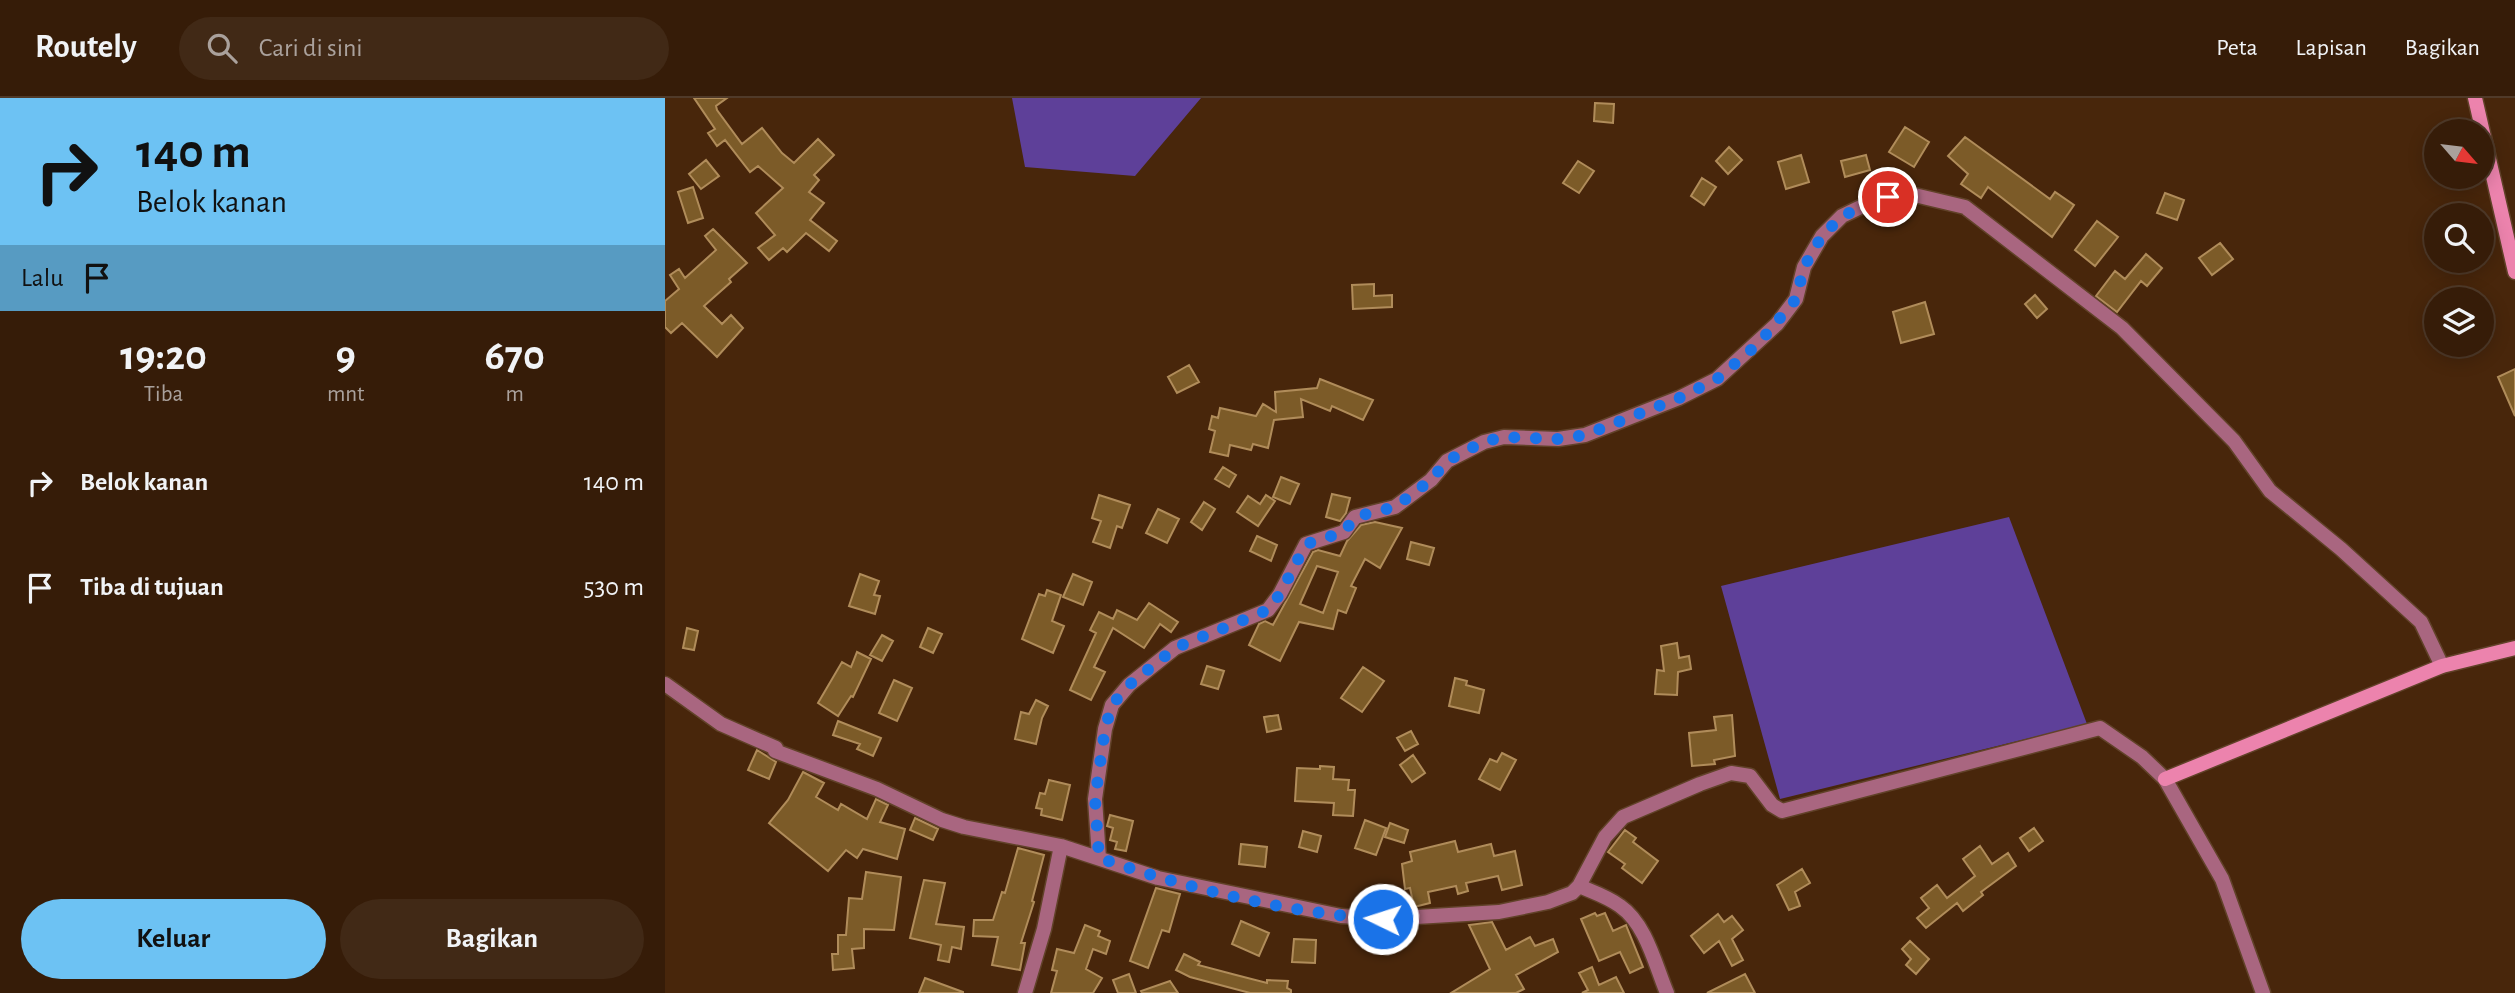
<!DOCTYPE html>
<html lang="id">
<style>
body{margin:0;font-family:"Alegreya Sans",sans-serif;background:#412916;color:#f1f3f6;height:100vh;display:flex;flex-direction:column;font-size:26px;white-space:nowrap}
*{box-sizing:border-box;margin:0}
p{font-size:23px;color:#aaa19c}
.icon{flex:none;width:38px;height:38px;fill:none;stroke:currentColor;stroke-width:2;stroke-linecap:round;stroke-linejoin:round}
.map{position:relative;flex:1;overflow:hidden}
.sheet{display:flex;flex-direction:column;background:#361c08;width:665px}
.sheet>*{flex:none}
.hud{background:#6dc2f3;color:#111;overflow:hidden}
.needle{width:46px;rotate:118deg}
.tools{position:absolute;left:1759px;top:21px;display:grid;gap:14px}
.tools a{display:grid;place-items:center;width:70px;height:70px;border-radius:50%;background:#361c08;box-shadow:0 4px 18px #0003,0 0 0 2px #503a29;font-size:35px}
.pin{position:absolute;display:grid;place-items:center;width:60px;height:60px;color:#fff;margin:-30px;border:4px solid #fff;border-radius:50%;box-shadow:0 2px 7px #0007}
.me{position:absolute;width:77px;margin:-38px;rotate:274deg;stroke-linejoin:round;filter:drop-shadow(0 0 5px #0008)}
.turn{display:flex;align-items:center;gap:24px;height:147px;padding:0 21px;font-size:32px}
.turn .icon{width:91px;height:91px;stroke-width:2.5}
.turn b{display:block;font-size:49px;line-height:60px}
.then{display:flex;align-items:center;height:66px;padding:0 21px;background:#0003;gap:14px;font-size:26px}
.eta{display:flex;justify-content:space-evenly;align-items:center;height:119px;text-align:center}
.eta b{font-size:42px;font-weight:700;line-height:49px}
.action{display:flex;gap:14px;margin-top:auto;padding:14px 21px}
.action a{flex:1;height:80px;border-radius:42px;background:#6dc2f3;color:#111;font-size:28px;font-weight:700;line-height:80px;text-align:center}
.action a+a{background:#412916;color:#f1f3f6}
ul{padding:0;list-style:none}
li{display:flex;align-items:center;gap:21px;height:105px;padding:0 21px}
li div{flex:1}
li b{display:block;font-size:26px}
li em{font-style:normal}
header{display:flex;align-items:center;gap:42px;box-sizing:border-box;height:98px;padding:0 35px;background:#361c08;border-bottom:2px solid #503a29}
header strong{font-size:33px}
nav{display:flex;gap:38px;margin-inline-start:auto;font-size:24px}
.search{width:490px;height:63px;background:#412916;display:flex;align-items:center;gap:18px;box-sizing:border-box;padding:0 24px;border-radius:38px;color:#aaa19c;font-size:26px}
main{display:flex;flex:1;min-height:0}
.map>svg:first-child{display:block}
.green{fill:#5e4099}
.building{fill:#7c5b28;stroke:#b08c5a;stroke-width:2;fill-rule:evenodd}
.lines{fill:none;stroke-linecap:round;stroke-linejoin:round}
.street-casing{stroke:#614229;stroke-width:17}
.secondary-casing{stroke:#614229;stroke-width:17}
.street{stroke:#a96680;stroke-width:14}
.secondary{stroke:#ec83ad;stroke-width:14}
.route{stroke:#1a73e8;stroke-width:12;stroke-dasharray:0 21.6}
</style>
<header>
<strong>Routely</strong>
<div class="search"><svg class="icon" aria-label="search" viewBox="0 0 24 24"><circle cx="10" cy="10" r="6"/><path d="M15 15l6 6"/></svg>Cari di sini</div>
<nav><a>Peta</a><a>Lapisan</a><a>Bagikan</a></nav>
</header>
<main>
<section class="sheet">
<div class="hud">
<div class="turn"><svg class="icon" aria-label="right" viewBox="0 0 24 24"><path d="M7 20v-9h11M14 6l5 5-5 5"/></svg><div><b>140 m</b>Belok kanan</div></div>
<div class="then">Lalu<svg class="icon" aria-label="arrive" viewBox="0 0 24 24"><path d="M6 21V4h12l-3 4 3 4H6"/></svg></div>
</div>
<div class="eta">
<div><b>19:20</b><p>Tiba</p></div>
<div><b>9</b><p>mnt</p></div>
<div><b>670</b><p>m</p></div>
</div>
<ul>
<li><svg class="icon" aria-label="right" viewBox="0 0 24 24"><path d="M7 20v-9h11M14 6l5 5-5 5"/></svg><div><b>Belok kanan</b></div><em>140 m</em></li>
<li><svg class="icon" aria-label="arrive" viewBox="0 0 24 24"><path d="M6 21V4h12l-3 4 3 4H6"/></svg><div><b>Tiba di tujuan</b></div><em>530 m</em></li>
</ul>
<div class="action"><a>Keluar</a><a>Bagikan</a></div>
</section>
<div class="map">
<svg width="1850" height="895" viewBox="0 0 1850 895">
<rect width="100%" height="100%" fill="#48260b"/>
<path class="green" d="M347,0H536L470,78L360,69Z
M1344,419L1422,626L1115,701L1056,488Z"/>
<path class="building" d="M29,0H62L51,8L52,12L77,46L97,30L117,55L129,65L153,41L169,57L149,77L154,82L144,94L159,105L145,122L172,143L164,153L141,135L122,154L118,150L104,162L93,150L110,137L91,115L118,90L93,68L85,74L60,42L52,48L43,35L50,31Z
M930,5L949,6L948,25L929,23Z
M1240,29L1264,44L1249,69L1224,54Z
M1300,39L1385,101L1390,94L1409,107L1387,139L1323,89L1316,100L1296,86L1303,76L1283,58Z
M1064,49L1077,62L1063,76L1051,63Z
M1136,57L1144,84L1121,91L1113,64Z
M1201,57L1205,72L1180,79L1176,63Z
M41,62L54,78L36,91L24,76Z
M913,63L929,73L914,95L898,85Z
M1037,80L1051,89L1039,107L1026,98Z
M28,89L38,120L23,125L13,94Z
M1500,95L1519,102L1512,122L1492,115Z
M1432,123L1453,139L1430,168L1410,152Z
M48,131L82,165L64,181L66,184L39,208L57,226L66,217L78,230L52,259L17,225L6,235L0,229V203L14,191L5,177L14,171L20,180L51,152L40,138Z
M1555,145L1568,161L1547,177L1534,160Z
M1481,156L1497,170L1482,188L1476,183L1452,214L1431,198L1450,173L1460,181Z
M709,186V198L727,197V209L688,211L687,187Z
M1370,197L1382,211L1372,220L1360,206Z
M1260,204L1269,236L1236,245L1228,214Z
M524,267L534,284L512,295L503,279Z
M1850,271V318L1833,279Z
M655,281L708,302L698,322L667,308L665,313L636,301L638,319L609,322L603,350L588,346L586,352L565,347L563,358L545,354L550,333L544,331L547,318L553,320L555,310L591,318L598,306L611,314L610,294L652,290Z
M558,369L571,377L564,389L550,381Z
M616,379L634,386L625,406L608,399Z
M667,396L685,400L681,415L675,423L661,419Z
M434,397L465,407L457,430L452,428L445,450L428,444L436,423L427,420Z
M601,397L610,403L593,428L572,414L583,398L595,406Z
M539,404L550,411L537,432L526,424Z
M493,411L514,421L502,445L481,435Z
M710,424L737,430L715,470L700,461L686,488L691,490L681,515L673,512L668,531L634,524L615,563L584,547L594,526L600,523L608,527L648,454L653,452L675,458L682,443L696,427ZM652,468L673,474L658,515L635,506Z
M592,438L612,447L606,463L585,453Z
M746,444L769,450L764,467L742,461Z
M195,476L214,483L209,497L215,498L210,516L184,508Z
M408,476L427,484L418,507L398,499Z
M382,492L396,497L387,523L399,528L388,555L357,541L374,496L380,498Z
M484,505L513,524L506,534L495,526L479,550L448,530L429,569L440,574L426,602L405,592L431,535L425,532L434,514L448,521L452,512L472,522Z
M22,530L33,533L29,552L18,550Z
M263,530L277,536L268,555L255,549Z
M217,537L228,543L217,563L205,557Z
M1012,545L1014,560L1024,558L1026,571L1013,574L1012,597L990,596L992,572L999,573L996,548Z
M192,554L206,561L188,599L186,598L173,618L153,605L177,564L186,569Z
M542,568L559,573L553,591L536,586Z
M698,569L719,583L697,614L676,600Z
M790,580L802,583L801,587L819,592L814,615L784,608Z
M229,582L247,590L232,623L214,615Z
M371,602L383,608L377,620L371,646L350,641L356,614L364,616Z
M613,617L616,631L602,634L599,619Z
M1067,617L1070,658L1049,662L1050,666L1027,668L1024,635L1051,632L1049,619Z
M173,623L216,640L208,658L192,651L195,646L168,637Z
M746,633L753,646L740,653L732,640Z
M92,652L111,664L104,681L83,672Z
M837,655L851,662L835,692L814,681L825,661L832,664Z
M748,657L760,675L747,684L735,667Z
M655,668L669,669L668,681L684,682L683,692H690L688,718L668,717L669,705L630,703L632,670L655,671Z
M138,674L159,685L151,699L173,712L176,706L202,721L211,701L223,707L215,724L240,731L232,761L198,751L192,760L181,752L163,773L104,725L123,702Z
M384,682L405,687L397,722L376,717L377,711L371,710L375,695L380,696Z
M445,717L468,723L461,753L450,751L452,744L445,742L448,730L442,728Z
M250,720L273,731L268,742L245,732Z
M700,722L721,730L711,757L690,750Z
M725,725L743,732L739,745L720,739Z
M1369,730L1378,743L1364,753L1355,740Z
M960,732L971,740L968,744L993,763L977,785L957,770L960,766L943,754Z
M638,733L656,738L652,754L634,749Z
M790,743L793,754L826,746L829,758L850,753L857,787L837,792L833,778L801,785L803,793L793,796L791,788L763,794L765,805L749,809L745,790L740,791L737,766L747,763L745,754Z
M576,746L602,749L600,769L574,766Z
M1315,748L1327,766L1343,755L1351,768L1316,794L1318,797L1298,813L1292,805L1261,830L1252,820L1264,810L1256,800L1272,787L1282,800L1310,778L1298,761Z
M353,750L379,757L367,803L369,804L356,845H360L355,872L327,867L333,839L308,838L309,822H328L337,794L340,795Z
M1137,771L1145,785L1130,794L1135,808L1124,812L1112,787Z
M201,774L236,779L229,832L199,831V850L187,851L189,870L168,872L167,856H173V837H181L184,800L197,801Z
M259,782L280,785L271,826L299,829L296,851L287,849L284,864L273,862L276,847L245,840Z
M491,790L515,796L504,834L497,832L483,870L465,863Z
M930,815L932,818L940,815L948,833L961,827L978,869L965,875L955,854L934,863L916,821Z
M1053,816L1059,824L1067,818L1078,832L1067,841L1078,862L1067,868L1054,843L1039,855L1026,838Z
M576,823L604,835L594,858L567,846Z
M827,824L841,852L865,839L870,848L888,841L893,854L851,877L859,891L851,895H786L825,871L804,827Z
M420,827L435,833L433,838L445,843L441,856L428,851L421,871L437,880L428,895H386L392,873L387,872L392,851L409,855Z
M629,841L651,842L650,865L627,864Z
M1245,843L1264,861L1251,876L1241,867L1246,861L1237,851Z
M519,856L535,864L533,867L571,877L602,885V882L623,883L622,890L626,892V895H585L525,879L511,872Z
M927,869L934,887L951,879L959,895H917L923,892L914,875Z
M464,876L471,895H453L448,882Z
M1080,876L1090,895H1042Z
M260,880L298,894V895H254Z
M505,883L513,895H477L476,893Z"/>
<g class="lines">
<defs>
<path id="street" d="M0,586L56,626L111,650L110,653L212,691L277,722L299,729L396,748L493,780L676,818L718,821L834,814L883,804L907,795L914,788
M434,760L430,701L440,631L447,607L464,587L510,550L603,512L615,496L641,446L679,434L690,419L730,409L766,382L782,363L819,344L839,339L893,341L920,337L1014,300L1052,281L1112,226L1131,201L1139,169L1157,138L1177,118L1204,105L1241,95L1300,109L1457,230L1569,343L1605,393L1676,451L1756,524L1777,568
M360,895L379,831L396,748
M1002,895C990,866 981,826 955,808C943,799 928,794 914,788L940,739L958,719L1035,686L1066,675L1085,678L1107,707L1117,713L1435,630L1477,659L1500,681L1557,781L1598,895"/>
<path id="secondary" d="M1810,0L1850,174
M1500,681L1777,568L1850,550"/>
</defs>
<use href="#street" class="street-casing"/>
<use href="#secondary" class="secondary-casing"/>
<use href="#street" class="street"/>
<use href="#secondary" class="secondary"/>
</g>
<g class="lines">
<path class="route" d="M718,821C622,815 525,791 434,760L430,701L440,631L447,607L464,587L510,550L603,512L615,496L641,446L679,434L690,419L730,409L766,382L782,363L818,344L839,339L893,341L920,337L1014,300L1052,281L1094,245L1131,201L1139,169L1157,138L1177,118L1223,99"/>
</g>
</svg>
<div class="tools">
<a><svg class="needle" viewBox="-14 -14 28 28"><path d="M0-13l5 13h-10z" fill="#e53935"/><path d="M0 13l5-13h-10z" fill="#aaa19c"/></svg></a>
<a><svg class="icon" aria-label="search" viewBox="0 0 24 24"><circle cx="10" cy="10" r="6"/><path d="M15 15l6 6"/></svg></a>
<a><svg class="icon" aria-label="layers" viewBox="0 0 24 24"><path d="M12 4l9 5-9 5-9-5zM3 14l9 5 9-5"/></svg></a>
</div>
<div class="pin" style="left:1223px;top:99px;background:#d93025"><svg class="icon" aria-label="arrive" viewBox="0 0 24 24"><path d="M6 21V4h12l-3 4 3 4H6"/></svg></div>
<svg class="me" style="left:718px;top:821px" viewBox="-20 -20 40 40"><circle r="17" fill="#1a73e8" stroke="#fff" stroke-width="3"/><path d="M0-11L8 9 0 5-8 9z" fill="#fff"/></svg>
</div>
</main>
